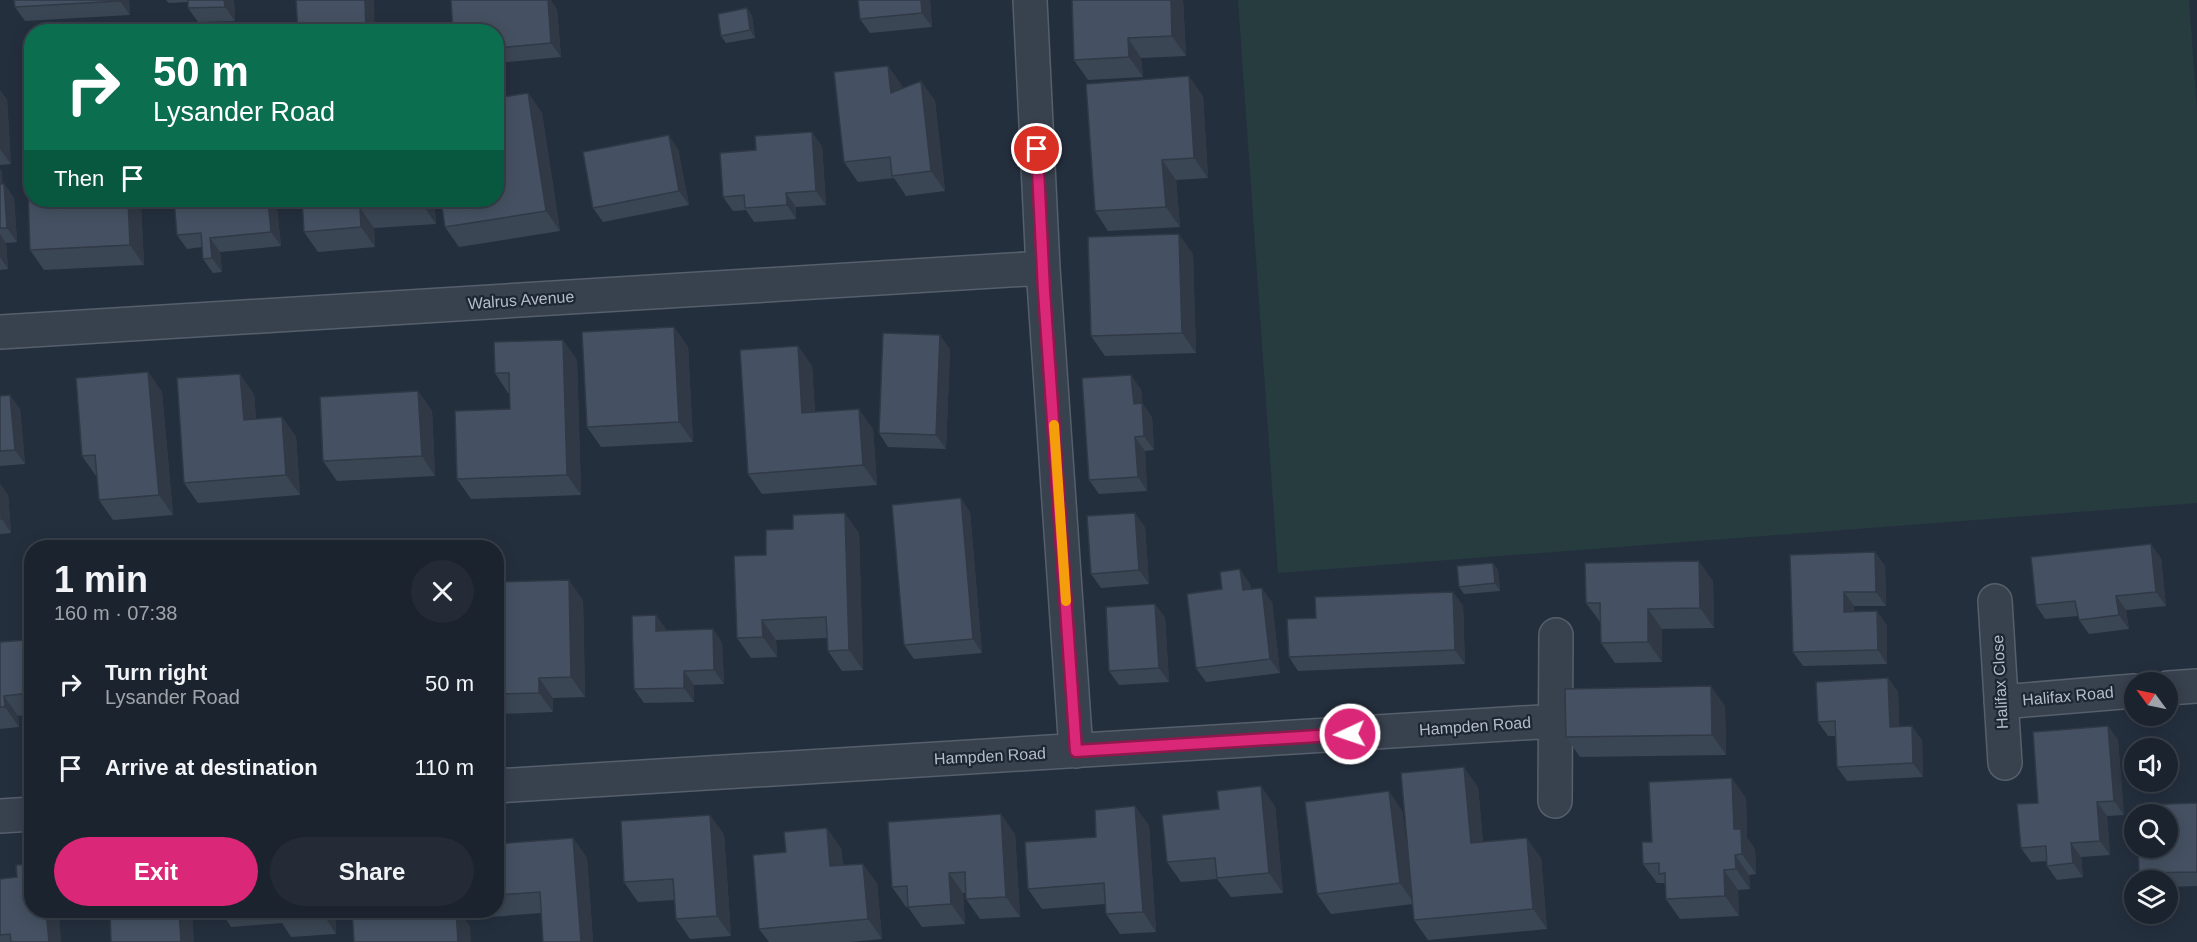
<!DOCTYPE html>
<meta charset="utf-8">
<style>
body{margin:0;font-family:Helvetica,sans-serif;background:#242b36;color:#f1f3f6;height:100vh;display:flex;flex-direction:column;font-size:22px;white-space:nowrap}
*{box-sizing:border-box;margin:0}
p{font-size:20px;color:#a0a4aa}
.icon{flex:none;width:33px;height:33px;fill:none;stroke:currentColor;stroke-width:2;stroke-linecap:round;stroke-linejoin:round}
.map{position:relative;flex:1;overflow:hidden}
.side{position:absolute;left:24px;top:540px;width:480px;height:378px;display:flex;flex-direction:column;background:#1b232e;border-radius:24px;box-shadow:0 3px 15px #0003,0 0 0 2px #39404a}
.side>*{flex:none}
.banner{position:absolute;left:24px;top:24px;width:480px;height:183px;border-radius:24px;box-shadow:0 3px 15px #0003,0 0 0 2px #39404a;background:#0b6e4f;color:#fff;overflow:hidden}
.needle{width:39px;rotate:303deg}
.fabs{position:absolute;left:2124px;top:672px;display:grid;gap:12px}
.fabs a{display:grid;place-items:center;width:54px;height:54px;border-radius:50%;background:#1b232e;box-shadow:0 3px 15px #0003,0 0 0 2px #39404a;font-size:30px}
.pin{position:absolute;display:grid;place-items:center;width:51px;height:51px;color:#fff;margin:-26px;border:3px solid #fff;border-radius:50%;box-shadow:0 2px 6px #0007}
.me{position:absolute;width:66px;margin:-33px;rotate:267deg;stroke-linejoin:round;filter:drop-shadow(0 0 4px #0008)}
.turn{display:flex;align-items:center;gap:21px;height:126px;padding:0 30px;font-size:27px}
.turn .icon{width:78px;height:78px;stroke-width:2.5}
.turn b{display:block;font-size:42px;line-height:51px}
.then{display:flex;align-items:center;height:57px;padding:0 30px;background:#0003;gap:12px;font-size:22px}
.round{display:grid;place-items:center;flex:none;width:63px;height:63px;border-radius:32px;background:#242b36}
.overview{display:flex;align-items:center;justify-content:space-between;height:102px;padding:0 30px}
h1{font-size:36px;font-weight:800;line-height:45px}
.cta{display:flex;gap:12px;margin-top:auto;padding:12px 30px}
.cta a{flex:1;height:69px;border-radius:36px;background:#db2777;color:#fff;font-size:24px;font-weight:800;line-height:69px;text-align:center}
.cta a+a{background:#242b36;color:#f1f3f6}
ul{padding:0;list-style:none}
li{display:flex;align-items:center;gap:18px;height:84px;padding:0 30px}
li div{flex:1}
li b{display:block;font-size:22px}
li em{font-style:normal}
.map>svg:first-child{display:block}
.green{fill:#263c3f}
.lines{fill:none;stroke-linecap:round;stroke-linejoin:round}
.minor-casing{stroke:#565f6c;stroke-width:36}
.minor{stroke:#38414e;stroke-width:33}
.wall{fill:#3b4654}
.shaded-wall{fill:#303945}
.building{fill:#455162;stroke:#303945;stroke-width:1.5}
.route-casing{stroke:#8e194d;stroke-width:15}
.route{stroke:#db2777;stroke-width:10}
.slow{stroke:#f59e0b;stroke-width:10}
.labels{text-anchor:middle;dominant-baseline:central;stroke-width:4.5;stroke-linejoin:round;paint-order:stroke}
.street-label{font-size:16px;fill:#b4bcc9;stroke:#1d2633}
</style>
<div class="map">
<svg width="2197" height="942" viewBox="0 0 2197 942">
<rect width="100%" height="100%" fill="#242f3e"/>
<path class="green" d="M1238,0H2189L2197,110V503L1278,573Z"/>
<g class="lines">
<defs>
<path id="minor" d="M1030,0L1043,268L1076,751
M0,332L1043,268
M1995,601L2005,763
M2168,688L2197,686
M2001,702L2134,691
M496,786L1556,721
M1555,801L1556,635
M0,816L32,814"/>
</defs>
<use href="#minor" class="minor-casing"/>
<use href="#minor" class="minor"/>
</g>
<path class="wall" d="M14,0H129L130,15L25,21L15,7Z
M166,0H234L235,21L198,22L188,8V2L169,3Z
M858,0H930L932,27L870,33L860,19Z
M1183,0L1186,56L1141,58L1143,77L1088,80L1074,60Z
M747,8L752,16L755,38L726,43L721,36Z
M557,9L561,57L496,63V32Z
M888,66L902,86V88L921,81L935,101L945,191L906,196L894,178L858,182L844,162Z
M0,90L7,100L11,164L0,165Z
M528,93L542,113L560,231L459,247L445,227L496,200Z
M1203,96L1208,178L1176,180L1180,227L1108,231L1095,211Z
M822,146L826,205L796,207V219L754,222L746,210L733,211L723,197Z
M678,149L689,205L603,222L593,208Z
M0,169L2,172V184H4L14,198L17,242L6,243L8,269L0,270Z
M32,200H137L141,206L144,265L44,270L30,250Z
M174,200H276L281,246L220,252L222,272L213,273L203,259L202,247L187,249L177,235Z
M302,200H434L436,224L374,228L375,247L318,252L304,232Z
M1193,254L1196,353L1105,356L1091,336Z
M674,327L688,347L693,442L601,447L587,427Z
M563,340L577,360L581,495L471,499L457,479L510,409V393H508L495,373Z
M798,346L812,366L815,412L873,429L877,485L762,494L748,474Z
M950,349L946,449L888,447L879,433Z
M148,372L162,392L173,515L113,520L99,500L97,476H96L82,456Z
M1141,389L1142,403L1152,417L1154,450L1145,451L1147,491L1099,494L1089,480Z
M418,391L432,411L435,476L337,481L323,461Z
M254,394L256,419L282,417L296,437L300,495L198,503L184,483Z
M0,396L20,409L25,464L0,466Z
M0,484L8,495L11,533L0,534Z
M970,512L982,653L914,659L904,645Z
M1145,527L1149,584L1101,588L1091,574Z
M859,533L863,670L842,671L828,651L827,638L776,640L777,657L751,658L737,638L766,555Z
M1875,552L1885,566L1886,606H1854V612L1887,625V664L1803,666L1793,652Z
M2161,558L2166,606L2126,610L2129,629L2089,634L2079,620L2078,616L2045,619L2036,605Z
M1493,563L1498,570L1500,591L1464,594L1459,587Z
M1713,581L1714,628L1662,629V662L1615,663L1601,643V623L1586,603Z
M496,582L583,600L585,697L553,698V712L499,714L496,711Z
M1250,584L1251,589L1272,602L1280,673L1206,682L1196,668L1222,589Z
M1453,592L1463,606L1465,664L1298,671L1289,657L1316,618Z
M1155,604L1165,618L1169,682L1119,685L1109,671Z
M656,615L666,631L713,629L722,643L724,684L694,685V702L644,703L634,689Z
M0,642L32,647V714L18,716L19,727L0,729Z
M1888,678L1898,692L1899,727L1922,740L1923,777L1847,781L1837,767L1836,736H1828L1818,722Z
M1725,706L1726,755L1580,757L1566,737Z
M2108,726L2118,740L2124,815L2107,816L2110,855L2081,857L2083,877L2057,880L2047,866V861L2031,862L2021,848L2038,803Z
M1478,787L1483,842L1541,858L1547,929L1428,940L1414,920L1413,904L1331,914L1317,894L1389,791L1402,811L1409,863Z
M1746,798L1747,838L1755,849L1756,874L1749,875L1750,889L1738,890L1739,916L1680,919L1666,899V883H1657L1643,864L1652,842Z
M2197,803V886L2168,887V880H2143L2139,873Z
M1135,806L1149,826L1156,932L1120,934L1106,914L1105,904L1042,909L1028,889Z
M1275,806L1283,893L1231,897L1217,879L1181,882L1167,862Z
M724,834L731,936L690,939L676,919L675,900L638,902L624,882Z
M1015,834L1020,917L980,919L966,899V893H963L965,924L922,927L908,907H906L892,887Z
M573,838L587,858L593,942H543L541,913L490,917L486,910H496V844Z
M841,848L843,865L877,883L882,939L850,942H769L759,929Z
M0,879L61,942H0Z
M98,910H192L102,917Z
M220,910H335L336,934L291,937L282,923L231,927Z"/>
<path class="shaded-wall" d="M120,0H129L130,15L120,1Z
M224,0H234L235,21L225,7Z
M365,0H374L375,32H366Z
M548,0H551L557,9L561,57L551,43Z
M921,0H930L932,27L922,13Z
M1171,0H1183L1186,56L1172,36Z
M747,8L752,16L755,38L750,30Z
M1128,38L1141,58L1143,77L1129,57Z
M888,66L902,86L905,113L891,93Z
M1189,76L1203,96L1208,178L1194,158Z
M921,81L935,101L945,191L931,171Z
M0,90L7,100L11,164L0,149Z
M528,93L542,113L560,231L546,211Z
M812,132L822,146L826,205L816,191Z
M669,135L678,149L689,205L679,191Z
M1162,160L1176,180L1180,227L1166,207Z
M0,169L2,172L3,198L0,194Z
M4,184L14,198L17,242L7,228Z
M786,193L796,207V219L787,205Z
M128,200H137L141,206L144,265L130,245Z
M268,200H276L281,246L271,232Z
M422,200H434L436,224L422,204Z
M360,208L374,228L375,247L361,227Z
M0,234L6,243L8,269L0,257Z
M1179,234L1193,254L1196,353L1182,333Z
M210,238L220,252L222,272L212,258Z
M674,327L688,347L693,442L679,422Z
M940,335L950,349L946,449L936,435Z
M563,340L577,360L581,495L567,475Z
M798,346L812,366L816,433L802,413Z
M148,372L162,392L173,515L159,495Z
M240,374L254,394L258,440L244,420Z
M1131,375L1141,389L1142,403L1152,417L1154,450L1144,436L1134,404Z
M418,391L432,411L435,476L422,456Z
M10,395L20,409L25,464L15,450Z
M859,409L873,429L877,485L863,465Z
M282,417L296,437L300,495L286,475Z
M1135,437L1145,451L1147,491L1138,477Z
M0,484L8,495L11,533L2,519L0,501Z
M961,498L970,512L982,653L973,639Z
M845,513L859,533L863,670L849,650Z
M1135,513L1145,527L1149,584L1139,570Z
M2151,544L2161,558L2166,606L2156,592Z
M1875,552L1885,566L1886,606L1876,592Z
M1699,561L1713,581L1714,628L1700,608Z
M1493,563L1498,570L1500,591L1495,583Z
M1240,569L1250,584L1252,604L1243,590Z
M569,580L583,600L585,697L571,677Z
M1262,588L1272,602L1280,673L1270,659Z
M1453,592L1463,606L1465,664L1455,650Z
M1844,592L1854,606V626L1844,612Z
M2116,596L2126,610L2129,629L2119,615Z
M1155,604L1165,618L1169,682L1159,668Z
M1648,609L1662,629V662L1648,642Z
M1877,611L1887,625V664L1878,650Z
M656,615L666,629V645L656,631Z
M762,620L776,640L777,657L763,637Z
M713,629L722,643L724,684L714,670Z
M26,640L32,647V693H31Z
M684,671L694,685V702L684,688Z
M539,678L553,698V712L539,693Z
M1888,678L1898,692L1900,741L1890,727Z
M1711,686L1725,706L1726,755L1712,735Z
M4,696L18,716L19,727L5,707Z
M1912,726L1922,740L1923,777L1913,763Z
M2108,726L2118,740L2124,815L2114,801Z
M1464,767L1478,787L1485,863L1471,843Z
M1732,778L1746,798L1747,838L1755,849L1756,874L1742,854L1734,829Z
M1261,786L1275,806L1283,893L1269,873Z
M1389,791L1402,811L1414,903L1400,883Z
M2097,802L2107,816L2110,855L2100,841Z
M1135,806L1149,826L1156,932L1143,912Z
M1001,814L1015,834L1020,917L1006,897Z
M710,815L724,834L731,936L717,916Z
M827,828L841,848L844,886L830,866Z
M573,838L587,858L593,942H581Z
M1527,838L1541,858L1547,929L1533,909Z
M2071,843L2081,857L2083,877L2073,863Z
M1735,855L1749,875L1750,889L1736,869Z
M863,864L877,883L882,939L868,919Z
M1724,870L1738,890L1739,916L1725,896Z
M949,873L963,893L965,924L951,904Z
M46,910H59L61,942H49Z
M179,910H192L194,942H181Z
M322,910H335L336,934L323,914Z
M456,910H459L470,926L471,942H458Z"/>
<path class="building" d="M14,0H120V1L15,7Z
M188,0H224L225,7L188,8Z
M296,0H365L366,32H298Z
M451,0H548L551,43L496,48V32H453Z
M858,0H921L922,13L860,19Z
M1072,0H1171L1172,36L1128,38L1129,57L1074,60Z
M747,8L750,30L721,36L718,14Z
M888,66L891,93L921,81L931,171L892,176L890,157L844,162L834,72Z
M1189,76L1194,158L1162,160L1166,207L1095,211L1086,84Z
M528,93L546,211L445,227L441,200H496V98Z
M812,132L816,191L786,193L787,205L745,208L744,195L723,197L720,153L756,150L755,136Z
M669,135L679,191L593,208L583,152Z
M27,161H32V200H128L130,245L30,250Z
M0,184H4L7,228H0Z
M174,200H268L271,232L210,238L212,258L203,259L201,233L177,235Z
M302,200H422V204L360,208L361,227L304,232Z
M1179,234L1182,333L1091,336L1088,237Z
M674,327L679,422L587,427L582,332Z
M883,333L940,335L936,435L879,433Z
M563,340L567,475L457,479L455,411L510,409L509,373H495L494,342Z
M798,346L802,413L859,409L863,465L748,474L740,350Z
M148,372L159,495L99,500L95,455L82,456L76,378Z
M240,374L244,420L282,417L286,475L184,483L177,378Z
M1131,375L1134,404L1142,403L1144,436L1135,437L1138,477L1089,480L1082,378Z
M418,391L422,456L323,461L320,397Z
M10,395L15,450L0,451V396Z
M961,498L973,639L904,645L892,505Z
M0,501L2,519H0Z
M845,513L849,650L828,651L826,617L762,620L763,637L737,638L734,556L766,555V530L793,529V515Z
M1135,513L1139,570L1091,574L1087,516Z
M2151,544L2156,592L2116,596L2119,615L2079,620L2075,601L2036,605L2031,557Z
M1875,552L1876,592H1844V612L1877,611L1878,650L1793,652L1790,555Z
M1699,561L1700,608L1648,609V642L1601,643L1600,603H1586L1585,563Z
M1493,563L1495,583L1459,587L1457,566Z
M1240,569L1243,590L1262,588L1270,659L1196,668L1187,594L1222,589L1220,572Z
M569,580L571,677L539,678V693L496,694V582Z
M1453,592L1455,650L1289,657L1287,619L1316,618L1315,597Z
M1155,604L1159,668L1109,671L1106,607Z
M656,615V631L713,629L714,670L684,671V688L634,689L632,616Z
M26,640L31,693L4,696L5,707H0V642Z
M1888,678L1890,727L1912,726L1913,763L1837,767L1835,721L1818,722L1816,682Z
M1711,686L1712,735L1566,737L1565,689Z
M2108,726L2114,801L2097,802L2100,841L2071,843L2073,863L2047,866L2046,846L2021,848L2017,804L2038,803L2033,732Z
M1464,767L1471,843L1527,838L1533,909L1414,920L1401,773Z
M1732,778L1734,829H1741L1742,854L1735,855L1736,869L1724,870L1725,896L1666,899L1665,873L1659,874V863L1643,864L1642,842H1652L1649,782Z
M1261,786L1269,873L1217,878L1215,858L1167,862L1162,815L1219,809L1217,791Z
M1389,791L1400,883L1317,894L1305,802Z
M2197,803V872L2139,873L2138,848H2168V814H2138L2137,805Z
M1135,806L1143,912L1106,914L1104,883L1028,889L1025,842L1096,837L1095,810Z
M1001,814L1006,897L966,899L965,872L949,873L951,904L908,907L907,886L892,887L888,822Z
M710,815L717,916L676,919L673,879L624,882L621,821Z
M827,828L830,866L863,864L868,919L759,929L753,855L786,852L784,832Z
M573,838L581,942H543L540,892L496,895V844Z
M32,864V910H46L49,942H11L10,934L0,935V879L17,877L16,865Z
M110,910H179L181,942H111Z
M277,910H322L323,914L278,917Z
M352,910H456L458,942H354Z"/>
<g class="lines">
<defs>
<path id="route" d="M1037,149L1044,291L1076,751L1350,734"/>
</defs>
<use href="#route" class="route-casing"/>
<use href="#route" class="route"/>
<path class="slow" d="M1054,425L1066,601"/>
</g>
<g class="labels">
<g class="street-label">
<text transform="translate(521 300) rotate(-4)">Walrus Avenue</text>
<text transform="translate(2000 682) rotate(-93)">Halifax Close</text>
<text transform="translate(2068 696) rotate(-5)">Halifax Road</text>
<text transform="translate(1475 726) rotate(-4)">Hampden Road</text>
<text transform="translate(990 756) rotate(-3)">Hampden Road</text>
</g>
</g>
</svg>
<div class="fabs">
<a><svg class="needle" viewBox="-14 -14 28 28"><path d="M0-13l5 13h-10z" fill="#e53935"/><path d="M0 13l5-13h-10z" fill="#a0a4aa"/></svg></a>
<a><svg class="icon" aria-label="sound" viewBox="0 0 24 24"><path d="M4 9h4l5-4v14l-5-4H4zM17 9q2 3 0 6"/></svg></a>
<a><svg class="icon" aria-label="search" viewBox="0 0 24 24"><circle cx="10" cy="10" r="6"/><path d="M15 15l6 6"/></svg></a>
<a><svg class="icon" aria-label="layers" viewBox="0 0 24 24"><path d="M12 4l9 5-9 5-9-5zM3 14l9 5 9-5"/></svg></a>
</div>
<div class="pin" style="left:1037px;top:149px;background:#d93025"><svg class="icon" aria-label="arrive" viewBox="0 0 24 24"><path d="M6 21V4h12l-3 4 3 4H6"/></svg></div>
<svg class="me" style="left:1350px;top:734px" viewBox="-20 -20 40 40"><circle r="17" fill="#db2777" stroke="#fff" stroke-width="3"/><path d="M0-11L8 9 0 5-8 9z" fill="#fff"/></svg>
<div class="banner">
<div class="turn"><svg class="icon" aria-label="right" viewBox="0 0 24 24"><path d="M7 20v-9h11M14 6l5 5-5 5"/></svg><div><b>50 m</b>Lysander Road</div></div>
<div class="then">Then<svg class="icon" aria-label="arrive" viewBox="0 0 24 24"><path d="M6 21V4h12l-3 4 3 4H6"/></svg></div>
</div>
<section class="side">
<div class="overview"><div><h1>1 min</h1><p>160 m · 07:38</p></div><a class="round"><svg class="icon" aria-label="close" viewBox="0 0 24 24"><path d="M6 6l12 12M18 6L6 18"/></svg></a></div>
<ul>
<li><svg class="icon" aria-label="right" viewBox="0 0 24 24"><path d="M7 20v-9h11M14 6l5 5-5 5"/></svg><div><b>Turn right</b><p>Lysander Road</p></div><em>50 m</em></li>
<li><svg class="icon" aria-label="arrive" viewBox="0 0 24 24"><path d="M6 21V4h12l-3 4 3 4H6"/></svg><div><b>Arrive at destination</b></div><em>110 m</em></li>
</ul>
<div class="cta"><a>Exit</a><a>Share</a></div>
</section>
</div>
